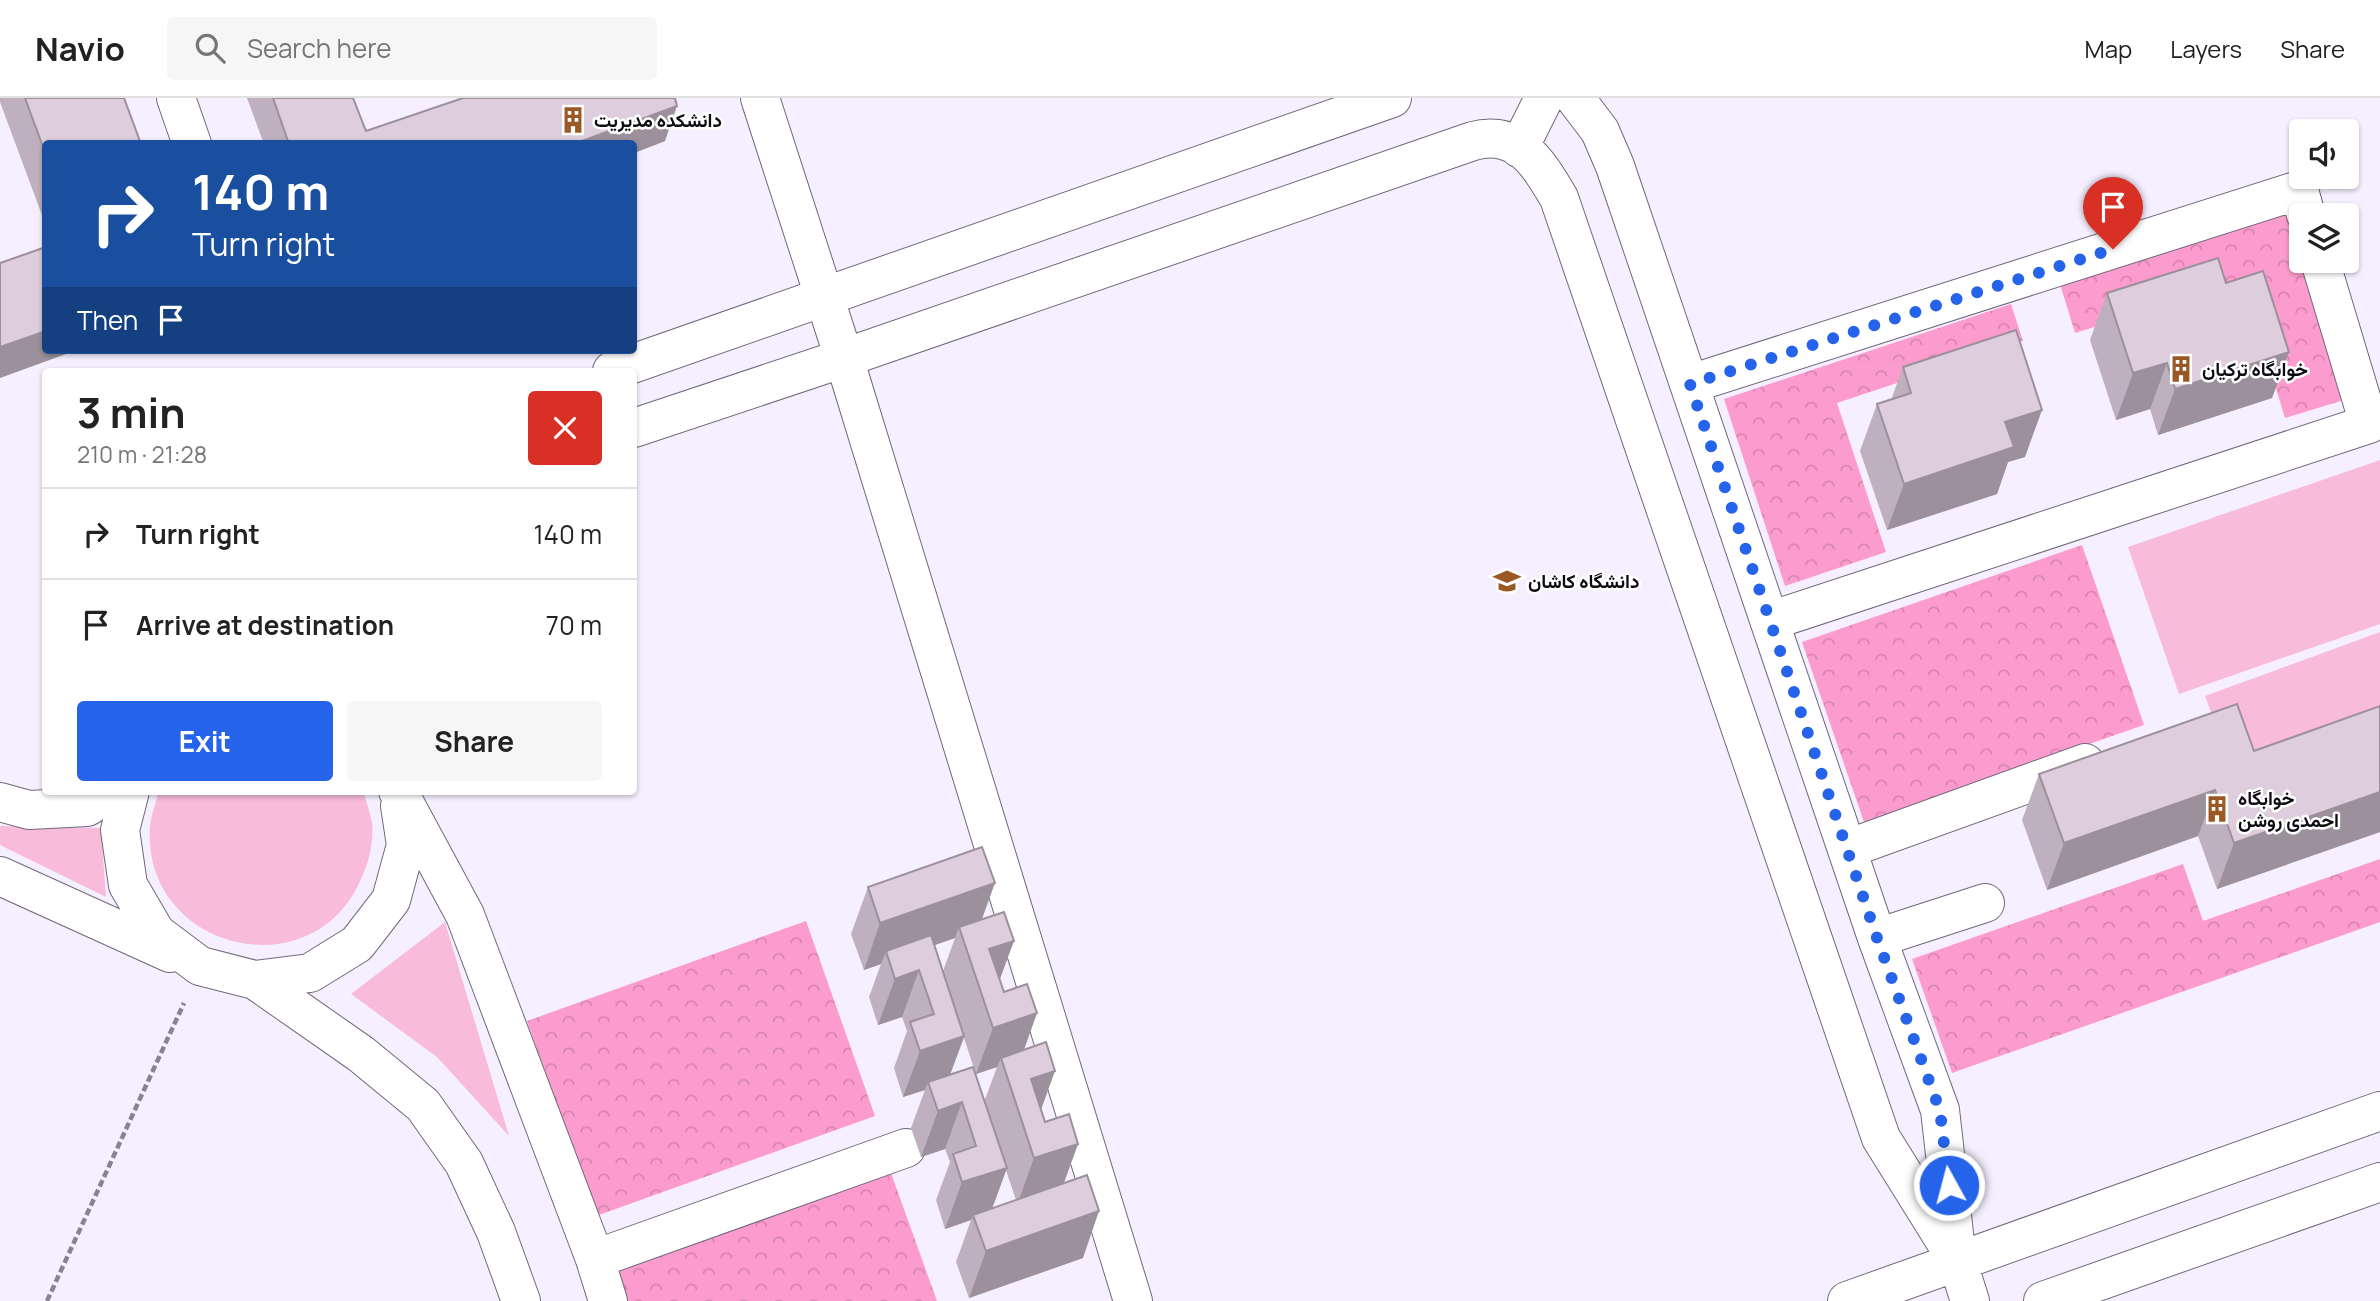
<!DOCTYPE html>
<meta charset="utf-8">
<style>
body{margin:0;font-family:Manrope,Vazirmatn,sans-serif;background:#f6f6f6;color:#222;height:100vh;display:flex;flex-direction:column;font-size:26px;white-space:nowrap}
*{box-sizing:border-box;margin:0}
p{font-size:23px;color:#767676}
.icon{flex:none;width:38px;height:38px;fill:none;stroke:currentColor;stroke-width:2;stroke-linecap:round;stroke-linejoin:round}
.map{position:relative;flex:1;overflow:hidden}
.drawer{position:absolute;left:42px;top:270px;width:595px;height:427px;display:flex;flex-direction:column;background:#fff;border-radius:7px;box-shadow:0 2px 5px #0004}
.drawer>*{flex:none}
.guide{position:absolute;left:42px;top:42px;width:595px;height:214px;border-radius:7px;box-shadow:0 2px 5px #0004;background:#1a4fa0;color:#fff;overflow:hidden}
.fabs{position:absolute;left:2289px;top:21px;display:grid;gap:14px}
.fabs a{display:grid;place-items:center;width:70px;height:70px;border-radius:7px;background:#fff;box-shadow:0 2px 5px #0004;font-size:35px}
.pin{position:absolute;display:grid;place-items:center;width:60px;height:60px;color:#fff;margin:-72px -30px;border-radius:50% 50% 50% 0;rotate:-45deg;box-shadow:0 0 7px #0007}
.pin .icon{rotate:45deg}
.me{position:absolute;width:77px;margin:-38px;rotate:353deg;stroke-linejoin:round;filter:drop-shadow(0 0 5px #0008)}
.turn{display:flex;align-items:center;gap:24px;height:147px;padding:0 35px;font-size:32px}
.turn .icon{width:91px;height:91px;stroke-width:2.5}
.turn b{display:block;font-size:49px;line-height:60px}
.then{display:flex;align-items:center;height:66px;padding:0 35px;background:#0003;gap:14px;font-size:26px}
.round{display:grid;place-items:center;flex:none;width:74px;height:74px;border-radius:7px;background:#f6f6f6}
.headline{display:flex;align-items:center;justify-content:space-between;height:119px;padding:0 35px}
h1{font-size:42px;font-weight:700;line-height:52px}
.button{display:flex;gap:14px;margin-top:auto;padding:14px 35px}
.button a{flex:1;height:80px;border-radius:7px;background:#2563eb;color:#fff;font-size:28px;font-weight:700;line-height:80px;text-align:center}
.button a+a{background:#f6f6f6;color:#222}
ul{padding:0;list-style:none}
li{display:flex;align-items:center;gap:21px;height:91px;padding:0 35px;border-top:2px solid #e0e0e0}
li div{flex:1}
li b{display:block;font-size:26px}
li em{font-style:normal}
header{display:flex;align-items:center;gap:42px;box-sizing:border-box;height:98px;padding:0 35px;background:#fff;border-bottom:2px solid #e0e0e0}
header strong{font-size:33px}
nav{display:flex;gap:38px;margin-inline-start:auto;font-size:24px}
.search{width:490px;height:63px;background:#f6f6f6;display:flex;align-items:center;gap:18px;box-sizing:border-box;padding:0 24px;border-radius:7px;color:#767676;font-size:26px}
.map>svg:first-child{display:block}
.forest{fill:url(#forest-crowns)}
.park{fill:#f9bbda}
.lines{fill:none;stroke-linecap:round;stroke-linejoin:round}
.minor-casing{stroke:#70697b;stroke-width:40}
.path{stroke:#87838f;stroke-width:4.5;stroke-dasharray:7 3.5;stroke-linecap:butt}
.minor{stroke:#fff;stroke-width:38}
.wall{fill:#beb0be;fill-rule:evenodd}
.shaded-wall{fill:#9b909b}
.building{fill:#ddcddd;stroke:#9b909b;stroke-width:2}
.route{stroke:#2563eb;stroke-width:12;stroke-dasharray:0 21.6}
.labels{text-anchor:middle;dominant-baseline:central;stroke-width:5;stroke-linejoin:round;paint-order:stroke}
.poi-label{font-size:19px;font-weight:bold;fill:#0d0b11;stroke:#fff;text-anchor:start}
</style>
<header>
<strong>Navio</strong>
<div class="search"><svg class="icon" aria-label="search" viewBox="0 0 24 24"><circle cx="10" cy="10" r="6"/><path d="M15 15l6 6"/></svg>Search here</div>
<nav><a>Map</a><a>Layers</a><a>Share</a></nav>
</header>
<div class="map">
<svg width="2380" height="1203" viewBox="0 0 2380 1203">
<defs>
<pattern id="forest-crowns" width="20" height="18" patternUnits="userSpaceOnUse" patternTransform="scale(1.75)"><rect width="20" height="18" fill="#fc9cce"/><path d="M2 6a3 3 0 1 1 6 0M12 15a3 3 0 1 1 6 0" fill="none" stroke="#d785b0"/></pattern>
</defs>
<rect width="100%" height="100%" fill="#f5efff"/>
<path class="forest" d="M2286,112L2344,302L2285,320L2243,183L2075,235L2059,183Z
M2011,206L2023,243L1837,305L1886,454L1785,488L1724,301Z
M2082,447L2144,627L1864,724L1802,544Z
M2380,761V824L1952,975L1912,861L2183,766L2203,823Z
M806,823L875,1018L596,1118L527,923Z
M891,1075L937,1203H622L612,1175Z"/>
<path class="park" d="M2380,362V526L2179,596L2128,449Z
M2380,534V644L2241,695L2205,598Z
M159,693H363C366,703 370,714 372,724C374,744 369,764 361,781C313,894 142,852 150,729C151,718 156,704 159,693Z
M0,728L101,730L106,799L0,747Z
M445,824L509,1038L437,959L351,896Z"/>
<g class="lines">
<defs>
<path id="minor" d="M176,0L192,46
M760,0L844,260L1133,1203
M1575,0L1600,33L1615,68L1877,840L1940,1012L1957,1162L1970,1203
M1519,50L1544,0
M612,273L1392,0
M1690,286L2299,92L2306,117
M634,330L844,260L1473,43C1519,31 1539,66 1559,100L1881,1040L1957,1162
M1770,523L2369,326L2320,163
M130,693L120,732L128,787L156,835L200,868L255,882L310,875L357,846L391,802L406,747L400,708
M398,693L465,817L595,1161L608,1203
M0,704L29,712L87,709L111,693
M1847,751L2085,665
M0,778L170,855
M1877,840L1985,805
M255,882L361,956L423,1007L464,1065L496,1134L521,1203
M595,1161L906,1050
M1847,1203L2380,1013
M2043,1203L2380,1084"/>
</defs>
<use href="#minor" class="minor-casing"/>
<path class="path" d="M47,1203L184,905"/>
<use href="#minor" class="minor"/>
</g>
<path class="wall" d="M0,0H124L46,46V128L0,4Z
M247,0H353L366,33L665,43L634,55V46H264Z
M2226,185L2289,254L2272,300L2158,337L2150,311L2116,322L2090,242L2107,195Z
M1903,269L2025,359L2008,364L1997,396L1887,432L1860,353L1877,306L1891,302Z
M2380,608V734L2217,791L2198,738L2047,792L2022,722L2039,676L2254,653Z
M868,789L982,822L1004,894L1037,915L1024,952L1045,1024L1078,1046L1064,1085L1083,1160L969,1200L956,1164L971,1122L945,1131L936,1102L950,1064L945,1051L921,1059L911,1030L925,992L903,999L894,970L907,933L902,919L878,927L869,899L881,866L864,872L851,836ZM955,840L943,873L934,847ZM964,940L976,976L997,969L984,1004L950,977ZM1006,1072L1016,1102L992,1111Z"/>
<path class="shaded-wall" d="M677,8L665,43L634,55V46H574Z
M46,233V252H77L0,280V249Z
M2289,254L2272,300L2158,337L2175,291Z
M2167,265L2150,311L2116,322L2133,275Z
M2042,312L2025,359L2008,364L1997,396L1887,432L1904,386L2005,324Z
M2215,692L2198,738L2047,792L2064,745Z
M2380,694V734L2217,791L2234,745Z
M995,785L978,832L959,829L955,840L889,863L886,853L881,866L864,872L880,825Z
M1014,843L997,889L989,851Z
M919,872L902,919L878,927L895,881Z
M1037,915L1020,962L1001,960L997,969L976,976L993,930Z
M964,938L947,985L928,984L925,992L903,999L920,953Z
M1055,973L1038,1020L1031,981Z
M962,1004L945,1051L921,1059L938,1013Z
M1078,1046L1061,1092L1017,1107L1034,1060Z
M1007,1070L990,1116L973,1117L971,1122L945,1131L962,1084Z
M1099,1113L1083,1160L969,1200L986,1153Z"/>
<path class="building" d="M25,0H124L141,46H46V57Z
M273,0H353L366,33L463,0H675L677,8L574,46H289Z
M46,149V233L0,249V165Z
M2218,160L2226,185L2263,173L2289,254L2175,291L2167,265L2133,275L2107,195Z
M2016,232L2042,312L2005,324L2014,349L1904,386L1877,306L1911,295L1903,269Z
M2237,606L2254,653L2380,608V694L2234,745L2215,692L2064,745L2039,676Z
M982,749L995,785L880,825L868,789Z
M1004,814L1014,843L989,851L1004,894L1027,886L1037,915L993,930L959,829Z
M931,837L964,938L920,953L910,924L934,916L919,872L895,881L886,853Z
M1046,944L1055,973L1031,981L1045,1024L1069,1016L1078,1046L1034,1060L1001,960Z
M973,969L1007,1070L962,1084L953,1056L976,1048L962,1004L938,1013L928,984Z
M1087,1077L1099,1113L986,1153L973,1117Z"/>
<g class="lines">
<path class="route" d="M1949,1087L1940,1013L1877,840L1690,286L2113,151"/>
</g>
<defs>
<symbol id="building-bare" viewBox="-9 -9 18 18"><path d="M-4-6H4V6H1V3H-1V6H-4ZM-2.5-4.3h1.7v1.8h-1.7ZM.8-4.3h1.7v1.8H.8ZM-2.5-1h1.7V.8h-1.7ZM.8-1h1.7V.8H.8Z" fill="#9a5825" stroke="#fff" stroke-width="2.5" paint-order="stroke"/></symbol>
<symbol id="university-bare" viewBox="-9 -9 18 18"><path d="M0-5L7-2L0 1L-7-2ZM-4 1L0 2.5L4 1V4Q0 6-4 4Z" fill="#9a5825" stroke="#fff" stroke-width="2.5" paint-order="stroke"/></symbol>
</defs>
<g fill-rule="evenodd">
<use href="#building-bare" x="554" y="3" width="38" height="38"/>
<use href="#building-bare" x="2162" y="252" width="38" height="38"/>
<use href="#university-bare" x="1488" y="464" width="38" height="38"/>
<use href="#building-bare" x="2198" y="692" width="38" height="38"/>
</g>
<g class="labels">
<g class="poi-label">
<text x="594" y="22">دانشکده مدیریت</text>
<text x="2202" y="271">خوابگاه ترکیان</text>
<text x="1528" y="483">دانشگاه کاشان</text>
<text x="2238" y="700">خوابگاه<tspan x="2238" dy="22">احمدی روشن</tspan></text>
</g>
</g>
</svg>
<div class="fabs">
<a><svg class="icon" aria-label="sound" viewBox="0 0 24 24"><path d="M4 9h4l5-4v14l-5-4H4zM17 9q2 3 0 6"/></svg></a>
<a><svg class="icon" aria-label="layers" viewBox="0 0 24 24"><path d="M12 4l9 5-9 5-9-5zM3 14l9 5 9-5"/></svg></a>
</div>
<div class="pin" style="left:2113px;top:151px;background:#d93025"><svg class="icon" aria-label="arrive" viewBox="0 0 24 24"><path d="M6 21V4h12l-3 4 3 4H6"/></svg></div>
<svg class="me" style="left:1949px;top:1087px" viewBox="-20 -20 40 40"><circle r="17" fill="#2563eb" stroke="#fff" stroke-width="3"/><path d="M0-11L8 9 0 5-8 9z" fill="#fff"/></svg>
<div class="guide">
<div class="turn"><svg class="icon" aria-label="right" viewBox="0 0 24 24"><path d="M7 20v-9h11M14 6l5 5-5 5"/></svg><div><b>140 m</b>Turn right</div></div>
<div class="then">Then<svg class="icon" aria-label="arrive" viewBox="0 0 24 24"><path d="M6 21V4h12l-3 4 3 4H6"/></svg></div>
</div>
<section class="drawer">
<div class="headline"><div><h1>3 min</h1><p>210 m · 21:28</p></div><a class="round" style="background:#d93025;color:#fff"><svg class="icon" aria-label="close" viewBox="0 0 24 24"><path d="M6 6l12 12M18 6L6 18"/></svg></a></div>
<ul>
<li><svg class="icon" aria-label="right" viewBox="0 0 24 24"><path d="M7 20v-9h11M14 6l5 5-5 5"/></svg><div><b>Turn right</b></div><em>140 m</em></li>
<li><svg class="icon" aria-label="arrive" viewBox="0 0 24 24"><path d="M6 21V4h12l-3 4 3 4H6"/></svg><div><b>Arrive at destination</b></div><em>70 m</em></li>
</ul>
<div class="button"><a>Exit</a><a>Share</a></div>
</section>
</div>
